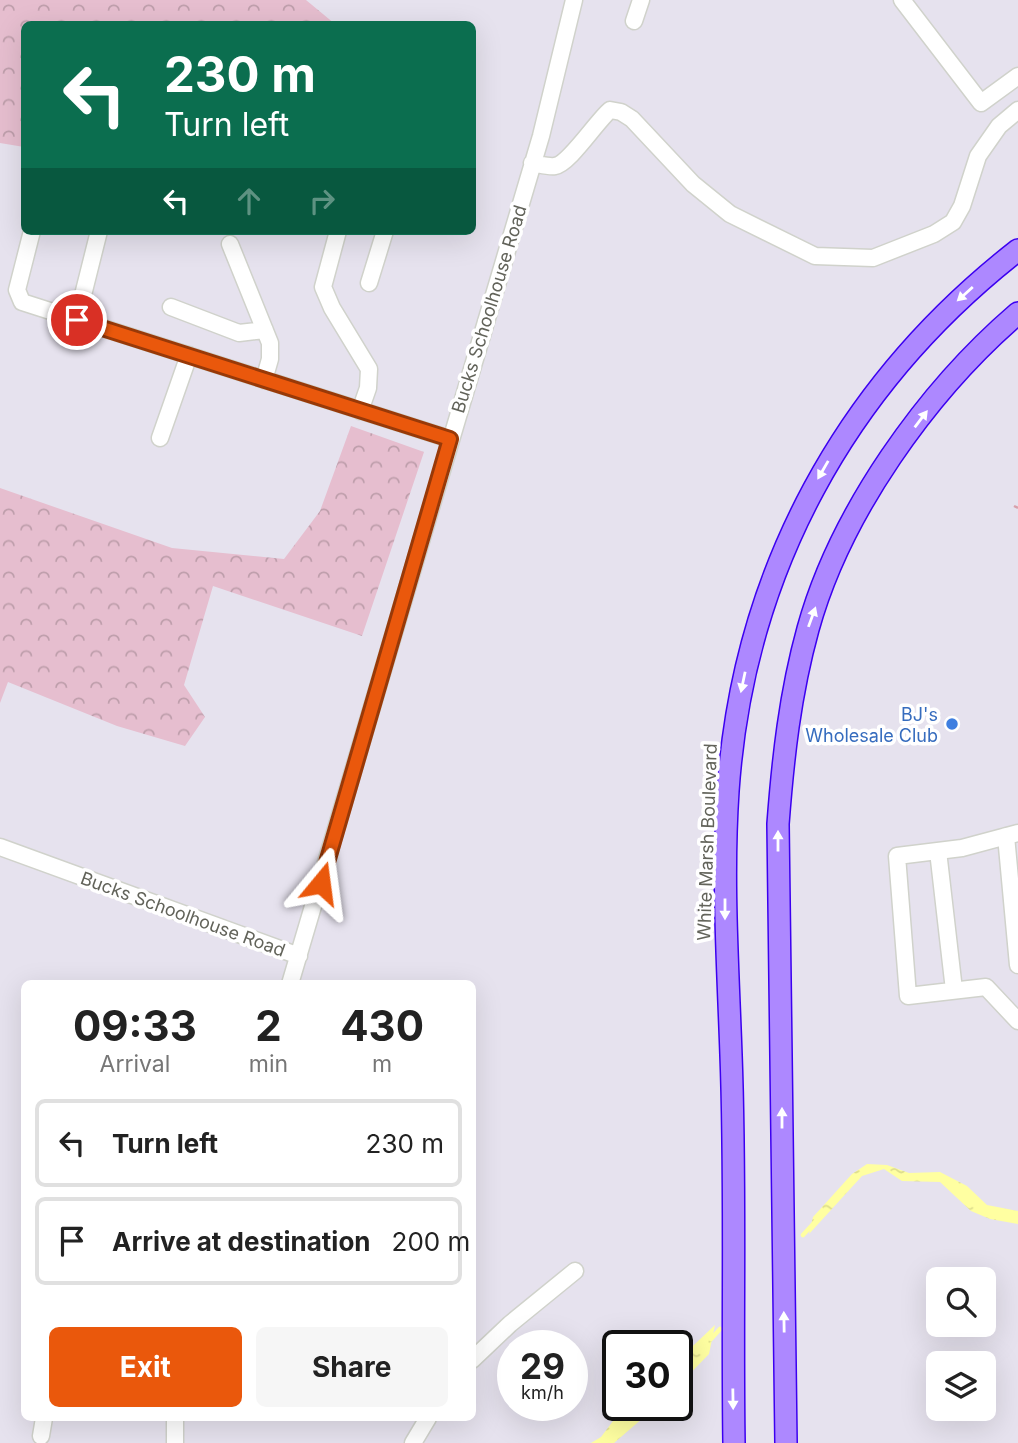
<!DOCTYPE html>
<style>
body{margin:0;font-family:Inter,sans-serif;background:#f6f6f6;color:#222;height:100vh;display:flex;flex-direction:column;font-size:26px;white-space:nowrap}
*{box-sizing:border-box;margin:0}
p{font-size:23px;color:#767676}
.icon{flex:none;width:38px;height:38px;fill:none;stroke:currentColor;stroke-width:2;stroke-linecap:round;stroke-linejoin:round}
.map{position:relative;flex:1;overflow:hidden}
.sheet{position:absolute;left:21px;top:980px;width:455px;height:441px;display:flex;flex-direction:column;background:#fff;border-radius:10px;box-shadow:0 7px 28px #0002}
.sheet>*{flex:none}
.guide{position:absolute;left:21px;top:21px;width:455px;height:214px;border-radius:10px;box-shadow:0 7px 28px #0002;background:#0b6e4f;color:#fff;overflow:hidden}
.controls{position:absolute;left:926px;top:1267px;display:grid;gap:14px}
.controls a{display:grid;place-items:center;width:70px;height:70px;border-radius:10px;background:#fff;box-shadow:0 7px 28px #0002;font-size:35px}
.speed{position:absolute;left:497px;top:1330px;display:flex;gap:14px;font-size:35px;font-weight:700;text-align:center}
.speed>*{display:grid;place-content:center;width:91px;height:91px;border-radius:50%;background:#fff;box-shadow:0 7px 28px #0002;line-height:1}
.speed small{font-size:18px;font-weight:400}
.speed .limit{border:4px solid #111;border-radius:10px;background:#fff;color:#111}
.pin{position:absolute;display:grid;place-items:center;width:60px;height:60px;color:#fff;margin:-30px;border:4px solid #fff;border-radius:50%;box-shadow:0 2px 7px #0007}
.me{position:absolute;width:77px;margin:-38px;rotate:16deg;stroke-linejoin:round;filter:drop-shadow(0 0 5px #0008)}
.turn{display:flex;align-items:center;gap:24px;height:147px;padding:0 28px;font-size:32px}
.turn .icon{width:91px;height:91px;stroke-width:2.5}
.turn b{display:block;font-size:49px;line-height:60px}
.lanes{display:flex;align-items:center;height:66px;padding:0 28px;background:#0003;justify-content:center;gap:35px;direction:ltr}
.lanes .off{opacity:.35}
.eta{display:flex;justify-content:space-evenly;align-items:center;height:119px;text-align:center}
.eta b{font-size:42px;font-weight:700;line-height:49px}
.button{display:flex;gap:14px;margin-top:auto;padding:14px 28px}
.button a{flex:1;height:80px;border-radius:10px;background:#ea580c;color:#fff;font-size:28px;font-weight:700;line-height:80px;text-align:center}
.button a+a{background:#f6f6f6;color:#222}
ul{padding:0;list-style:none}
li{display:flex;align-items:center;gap:21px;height:88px;margin:0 14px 10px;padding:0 14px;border:4px solid #e0e0e0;border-radius:10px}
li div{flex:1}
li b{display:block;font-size:26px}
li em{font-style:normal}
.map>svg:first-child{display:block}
.forest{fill:url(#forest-crowns)}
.water{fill:url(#water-ripples)}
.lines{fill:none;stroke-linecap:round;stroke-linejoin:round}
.stream{stroke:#ffffa1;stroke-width:4.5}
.minor-casing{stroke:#d0d2cb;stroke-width:19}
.highway-casing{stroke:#3c00f0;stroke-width:24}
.path{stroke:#d8a0aa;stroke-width:2.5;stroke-dasharray:7 3.5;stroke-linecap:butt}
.minor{stroke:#fff;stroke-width:16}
.highway{stroke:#ad88ff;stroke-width:21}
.oneway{fill:#fff}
.route-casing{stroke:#983908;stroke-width:18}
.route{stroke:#ea580c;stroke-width:12}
.shop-dot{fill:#3f7fe0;stroke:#fff;stroke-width:2.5}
.labels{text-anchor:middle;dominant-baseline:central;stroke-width:7;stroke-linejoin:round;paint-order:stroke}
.street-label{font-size:18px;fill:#62635a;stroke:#fff}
.shop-label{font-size:18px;fill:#366cbe;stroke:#fff;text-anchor:end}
</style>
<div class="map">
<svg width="1018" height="1443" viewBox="0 0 1018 1443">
<defs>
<pattern id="forest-crowns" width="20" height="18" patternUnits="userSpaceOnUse" patternTransform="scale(1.75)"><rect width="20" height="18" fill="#e6becf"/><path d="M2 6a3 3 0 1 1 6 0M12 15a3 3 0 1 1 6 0" fill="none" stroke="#be9eab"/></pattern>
<pattern id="water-ripples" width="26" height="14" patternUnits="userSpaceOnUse" patternTransform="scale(1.75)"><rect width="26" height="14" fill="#ffffa1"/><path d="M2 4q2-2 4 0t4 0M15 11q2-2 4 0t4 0" fill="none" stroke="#dddd8d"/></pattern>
</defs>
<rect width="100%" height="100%" fill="#e6e2ee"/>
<path class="forest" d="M0,0H306L335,24H24V147L0,143Z
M351,426L424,452L362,636L213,586L184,685L205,717L185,746L117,726L8,682L0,703V488L172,548L284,559L320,511Z"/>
<path class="water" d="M867,1164L887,1165L909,1173L940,1172L967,1186L987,1205L1018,1211V1224L990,1219L971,1211L940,1182L902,1181L884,1169L862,1176L809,1234L813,1217L852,1174Z
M715,1325L709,1354L677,1387V1361Z
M625,1405H658L614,1443H591L601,1437Z"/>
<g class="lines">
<path class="stream" d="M803,1235L815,1222
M711,1339L720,1329"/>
<defs>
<path id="minor" d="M902,0L981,103L1018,76
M634,21L641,0
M532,163C539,164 548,167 555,166C569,164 596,122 610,110L621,112L632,119L693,184L730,214L815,256L873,258L934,234L953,222L962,206L978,156L999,126L1018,110
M32,231L17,290L22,302L450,439
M338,231L323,287L332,308L369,369L368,388L360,411
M230,244L270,343V359L264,380
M369,283L385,231
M171,307L239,333L265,330
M77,319L99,231
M160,438L189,355
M1018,833L962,848L897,856L908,996L986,987L1018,1021
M1006,836L1018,965
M0,847L299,956
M938,851L954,990
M290,984L541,136L574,0
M472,1360L510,1324L575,1271
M41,1436L44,1418
M175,1443V1418
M413,1443L428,1418"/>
<path id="highway" d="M734,1443C732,1314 736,1184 731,1055C728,967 722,880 728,791C743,572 845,385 1018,250
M786,1443L778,824C783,758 790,694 808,629C840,513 927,391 1018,313"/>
</defs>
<use href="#minor" class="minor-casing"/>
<use href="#highway" class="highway-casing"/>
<path class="path" d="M1014,506L1018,508"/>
<use href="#minor" class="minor"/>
<use href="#highway" class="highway"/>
</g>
<defs><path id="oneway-solid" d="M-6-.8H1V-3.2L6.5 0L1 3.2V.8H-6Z" transform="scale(1.75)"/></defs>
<g class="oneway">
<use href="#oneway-solid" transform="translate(965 294) rotate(138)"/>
<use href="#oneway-solid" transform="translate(921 419) rotate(-53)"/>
<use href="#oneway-solid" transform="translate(823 470) rotate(120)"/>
<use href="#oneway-solid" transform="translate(812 617) rotate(-70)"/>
<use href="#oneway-solid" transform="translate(743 682) rotate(102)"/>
<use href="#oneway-solid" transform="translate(778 841) rotate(-90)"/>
<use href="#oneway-solid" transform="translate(725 909) rotate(90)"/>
<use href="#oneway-solid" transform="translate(782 1118) rotate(-90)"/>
<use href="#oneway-solid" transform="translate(784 1322) rotate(-91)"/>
<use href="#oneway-solid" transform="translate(733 1399) rotate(89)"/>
</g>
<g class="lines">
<defs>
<path id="route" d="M77,320L450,439L321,883"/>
</defs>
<use href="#route" class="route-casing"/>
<use href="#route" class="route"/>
</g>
<circle class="shop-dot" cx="952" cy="724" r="7"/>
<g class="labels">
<g class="street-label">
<text transform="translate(489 309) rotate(-73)">Bucks Schoolhouse Road</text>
<text transform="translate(707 842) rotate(-88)">White Marsh Boulevard</text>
<text transform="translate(183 914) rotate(20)">Bucks Schoolhouse Road</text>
</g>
<g class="shop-label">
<text x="938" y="714">BJ's<tspan x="938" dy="21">Wholesale Club</tspan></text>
</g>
</g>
</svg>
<div class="controls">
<a><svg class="icon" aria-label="search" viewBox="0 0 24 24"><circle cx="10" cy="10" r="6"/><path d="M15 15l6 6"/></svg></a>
<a><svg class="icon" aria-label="layers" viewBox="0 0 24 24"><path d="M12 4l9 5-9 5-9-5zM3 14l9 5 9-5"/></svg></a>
</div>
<div class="speed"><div>29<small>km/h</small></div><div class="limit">30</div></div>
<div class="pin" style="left:77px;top:320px;background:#d93025"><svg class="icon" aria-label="arrive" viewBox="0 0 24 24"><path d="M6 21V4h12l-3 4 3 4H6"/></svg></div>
<svg class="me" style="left:321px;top:883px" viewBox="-20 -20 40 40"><path d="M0-17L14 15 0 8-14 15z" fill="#ea580c" stroke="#fff" stroke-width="4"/></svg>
<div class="guide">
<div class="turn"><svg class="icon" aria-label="left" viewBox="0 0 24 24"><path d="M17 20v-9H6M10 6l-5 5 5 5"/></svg><div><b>230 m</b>Turn left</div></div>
<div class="lanes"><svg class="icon" aria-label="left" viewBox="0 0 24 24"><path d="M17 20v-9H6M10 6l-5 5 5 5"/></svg><svg class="icon off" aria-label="ahead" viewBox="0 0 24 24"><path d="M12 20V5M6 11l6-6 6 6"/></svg><svg class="icon off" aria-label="right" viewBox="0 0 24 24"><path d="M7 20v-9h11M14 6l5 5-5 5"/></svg></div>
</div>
<section class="sheet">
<div class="eta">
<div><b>09:33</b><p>Arrival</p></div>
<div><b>2</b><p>min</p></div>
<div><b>430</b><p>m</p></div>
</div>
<ul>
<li><svg class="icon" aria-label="left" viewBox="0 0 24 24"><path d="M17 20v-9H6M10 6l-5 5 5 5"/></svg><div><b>Turn left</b></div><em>230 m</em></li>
<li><svg class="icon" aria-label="arrive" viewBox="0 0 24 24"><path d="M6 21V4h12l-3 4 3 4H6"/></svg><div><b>Arrive at destination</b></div><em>200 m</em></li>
</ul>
<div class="button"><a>Exit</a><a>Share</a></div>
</section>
</div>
